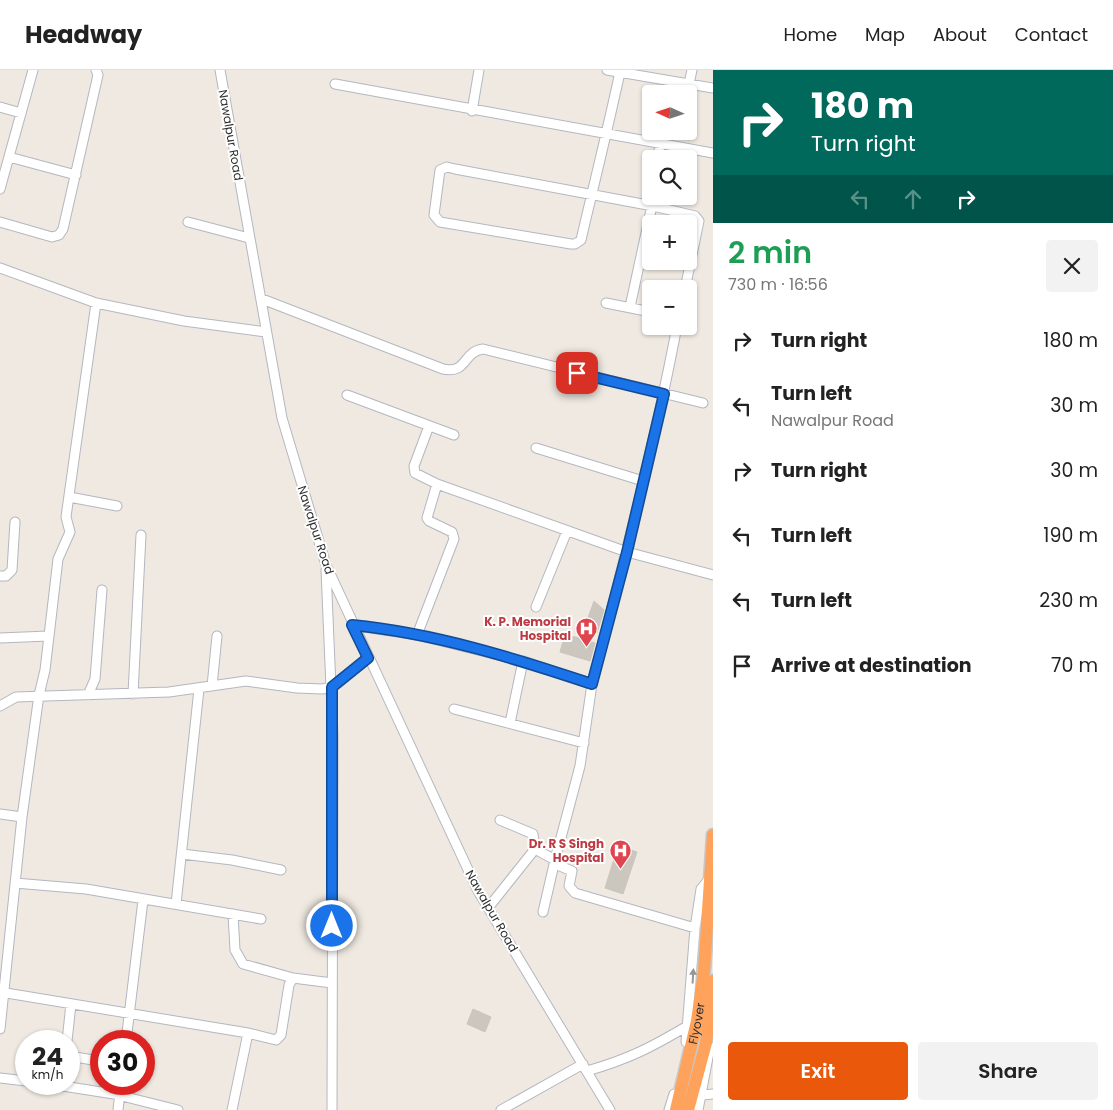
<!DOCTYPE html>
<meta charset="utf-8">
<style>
body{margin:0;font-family:Poppins,sans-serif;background:#f2f2f2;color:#222;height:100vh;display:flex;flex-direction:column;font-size:19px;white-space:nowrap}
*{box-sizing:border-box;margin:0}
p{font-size:16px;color:#767676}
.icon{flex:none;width:28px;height:28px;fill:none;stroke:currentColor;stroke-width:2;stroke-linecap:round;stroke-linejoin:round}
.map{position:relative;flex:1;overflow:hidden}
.drawer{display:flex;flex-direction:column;background:#fff;width:400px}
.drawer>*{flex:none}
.guide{background:#00695c;color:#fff;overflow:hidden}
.needle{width:32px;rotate:273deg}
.buttons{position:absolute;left:642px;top:15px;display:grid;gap:10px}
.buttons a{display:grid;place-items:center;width:55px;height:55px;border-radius:5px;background:#fff;box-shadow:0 1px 4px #0004;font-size:25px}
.speed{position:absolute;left:15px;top:960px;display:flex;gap:10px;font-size:25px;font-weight:700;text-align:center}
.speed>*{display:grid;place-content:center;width:65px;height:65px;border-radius:50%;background:#fff;box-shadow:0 1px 4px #0004;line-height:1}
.speed small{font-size:12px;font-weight:400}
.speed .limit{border:8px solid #d22;background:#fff;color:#111}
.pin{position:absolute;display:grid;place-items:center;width:42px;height:42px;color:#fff;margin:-21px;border-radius:10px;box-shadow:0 2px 8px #0006}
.me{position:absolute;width:55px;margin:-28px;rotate:0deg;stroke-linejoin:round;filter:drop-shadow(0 0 4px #0008)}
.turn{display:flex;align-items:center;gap:18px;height:105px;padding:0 15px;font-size:22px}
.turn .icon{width:65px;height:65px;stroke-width:2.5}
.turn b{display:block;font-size:35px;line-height:42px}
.lanes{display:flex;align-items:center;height:48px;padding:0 15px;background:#0003;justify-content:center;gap:25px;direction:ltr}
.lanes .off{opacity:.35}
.round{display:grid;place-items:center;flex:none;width:52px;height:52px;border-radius:5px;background:#f2f2f2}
.summary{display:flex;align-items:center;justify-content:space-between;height:85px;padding:0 15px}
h1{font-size:30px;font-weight:600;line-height:38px;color:#1e9e55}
.primary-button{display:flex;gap:10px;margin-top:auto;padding:10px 15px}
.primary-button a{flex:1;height:58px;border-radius:5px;background:#ea580c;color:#fff;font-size:20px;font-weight:600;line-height:58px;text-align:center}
.primary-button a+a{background:#f2f2f2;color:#222}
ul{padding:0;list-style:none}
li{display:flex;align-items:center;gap:15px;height:65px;padding:0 15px}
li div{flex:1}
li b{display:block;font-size:19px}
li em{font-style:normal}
header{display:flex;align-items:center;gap:30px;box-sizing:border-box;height:70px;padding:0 25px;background:#fff;border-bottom:1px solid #e0e0e0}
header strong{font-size:24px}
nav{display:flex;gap:28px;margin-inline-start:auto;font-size:18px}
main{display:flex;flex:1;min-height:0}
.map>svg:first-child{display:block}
.building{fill:#cbc7bf;stroke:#cbc5ba}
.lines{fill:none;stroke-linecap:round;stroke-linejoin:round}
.minor-casing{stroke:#b4b7c1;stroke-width:11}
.highway-casing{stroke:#c9c9c9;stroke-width:15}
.minor{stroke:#fff;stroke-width:9}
.highway{stroke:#ffa35c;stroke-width:12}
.oneway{fill:#969696}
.route-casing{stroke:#114b97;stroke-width:12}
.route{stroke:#1a73e8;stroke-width:9}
.labels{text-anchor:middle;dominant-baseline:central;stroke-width:4;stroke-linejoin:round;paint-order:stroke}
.street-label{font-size:12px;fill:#2e2e2e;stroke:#fff}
.health-label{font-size:12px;font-weight:bold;fill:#be3a42;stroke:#fff;text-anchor:end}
</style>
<header>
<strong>Headway</strong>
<nav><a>Home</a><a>Map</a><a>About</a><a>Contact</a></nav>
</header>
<main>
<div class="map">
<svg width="713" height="1040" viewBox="0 0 713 1040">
<rect width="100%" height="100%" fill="#efe9e1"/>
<path class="building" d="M594,531L604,540L597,563L584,559Z
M565,564L595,573L590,591L560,582Z
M618,776L637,782L623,824L605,818Z
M473,939L491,947L485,962L467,954Z"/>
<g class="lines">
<defs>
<path id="minor" d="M220,0L282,348L326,495L478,821L610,1040
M607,0L713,18
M620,2C608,58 594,114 581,170L575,174H571L440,152L434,145L440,100L447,97L455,99L653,136L695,146L699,151L685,219
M335,14L713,83
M689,14L692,0
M0,37L21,43
M472,41L479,0
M9,87L76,105
M658,89L660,73
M0,119L33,0
M0,152L52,167L59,165L63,159L98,5L96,0
M188,152L249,168
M0,198L96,233L184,251L266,262
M262,229L443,299C468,304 462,282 483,279L703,333
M606,233L651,242
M630,237L654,126
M347,325L454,365
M429,356L414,396L415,403L437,414L627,482L713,505
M536,378L643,411
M69,427L117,436
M326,500L333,665L332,1040
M0,506H6L12,500L15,452
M536,537L567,461
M352,555L417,565L454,469L452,462L429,451L427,448L437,414
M417,565L523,591L592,614C623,495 654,377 677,256
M0,568L48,566
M592,614L580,696L555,790L560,796L572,801L569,816L575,823L695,858
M212,616L217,566
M133,624L141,465
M88,625L95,609L102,520
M0,636L16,627L169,622L246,611L297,618L322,619L332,617L367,588
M454,639L584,673
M510,653L523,591
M0,744L22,747
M500,750L533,764L535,779L555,790L543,842
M182,784L232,790L281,800
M15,813L86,819L261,849
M176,834L199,619
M488,838L535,779
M233,844L235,880L243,894L293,908
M0,922L248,963L276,970L281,965L289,915L293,908L332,913
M0,959L22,747L39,625L45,600L58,489L70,462L66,447L96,233
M67,971L71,934
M126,971L143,830
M686,972L695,858L701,819L711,807
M69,986L99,991
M587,1001C629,989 652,977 689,955
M0,1008L26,1011
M50,1014L114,1024L178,1040
M703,1025L713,1024
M118,1040L121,1014
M232,1040L248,963
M501,1040L583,994
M669,1040L674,1024
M698,1040L710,977"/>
<g id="highway">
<path id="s1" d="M676,1040L697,951L704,901L713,765"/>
<path d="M688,1040L706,973L713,911"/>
</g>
</defs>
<use href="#minor" class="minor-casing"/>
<use href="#highway" class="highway-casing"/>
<use href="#minor" class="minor"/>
<use href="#highway" class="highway"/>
</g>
<defs><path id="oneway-solid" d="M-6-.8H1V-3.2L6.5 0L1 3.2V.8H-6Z" transform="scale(1.25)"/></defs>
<use class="oneway" href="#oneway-solid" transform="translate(693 906) rotate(-87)"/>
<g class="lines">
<defs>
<path id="route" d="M332,856V617L368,588L352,555C434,563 514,588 592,614L627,482L664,324L577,303"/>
</defs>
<use href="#route" class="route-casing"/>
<use href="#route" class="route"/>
</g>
<defs>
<symbol id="hospital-pin" viewBox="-11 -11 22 30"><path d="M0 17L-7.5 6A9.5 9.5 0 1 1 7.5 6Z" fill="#e0444e" stroke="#fff"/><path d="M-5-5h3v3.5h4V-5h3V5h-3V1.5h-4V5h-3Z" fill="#fff"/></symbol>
</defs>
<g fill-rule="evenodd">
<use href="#hospital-pin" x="574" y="546" width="25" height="34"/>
<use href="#hospital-pin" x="608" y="768" width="25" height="34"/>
</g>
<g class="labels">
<g class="street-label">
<text transform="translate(231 65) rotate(80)">Nawalpur Road</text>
<text transform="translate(316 460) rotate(72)">Nawalpur Road</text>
<text transform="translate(492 841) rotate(60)">Nawalpur Road</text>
<text stroke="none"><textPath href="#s1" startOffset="89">Flyover</textPath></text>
</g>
<g class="health-label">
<text x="571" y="551">K. P. Memorial<tspan x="571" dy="14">Hospital</tspan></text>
<text x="604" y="773">Dr. R S Singh<tspan x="604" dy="14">Hospital</tspan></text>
</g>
</g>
</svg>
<div class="buttons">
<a><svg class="needle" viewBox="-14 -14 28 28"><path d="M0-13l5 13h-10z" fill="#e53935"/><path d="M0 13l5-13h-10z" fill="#767676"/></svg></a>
<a><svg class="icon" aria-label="search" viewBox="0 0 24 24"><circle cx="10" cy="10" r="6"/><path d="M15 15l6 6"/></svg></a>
<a>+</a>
<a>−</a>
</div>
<div class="speed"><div>24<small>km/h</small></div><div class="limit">30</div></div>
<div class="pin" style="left:577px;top:303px;background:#d93025"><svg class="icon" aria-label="arrive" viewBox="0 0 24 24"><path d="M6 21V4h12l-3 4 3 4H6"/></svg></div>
<svg class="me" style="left:332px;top:856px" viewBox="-20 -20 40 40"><circle r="17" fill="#1a73e8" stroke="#fff" stroke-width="3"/><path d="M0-11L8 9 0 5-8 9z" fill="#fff"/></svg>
</div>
<section class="drawer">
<div class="guide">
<div class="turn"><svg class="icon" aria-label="right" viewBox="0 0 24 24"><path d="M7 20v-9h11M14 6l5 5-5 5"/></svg><div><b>180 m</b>Turn right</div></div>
<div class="lanes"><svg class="icon off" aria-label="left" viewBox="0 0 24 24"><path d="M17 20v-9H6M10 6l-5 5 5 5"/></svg><svg class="icon off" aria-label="ahead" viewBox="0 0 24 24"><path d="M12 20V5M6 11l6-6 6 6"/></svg><svg class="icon" aria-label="right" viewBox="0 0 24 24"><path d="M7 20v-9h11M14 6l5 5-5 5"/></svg></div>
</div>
<div class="summary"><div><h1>2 min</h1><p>730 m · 16:56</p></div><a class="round"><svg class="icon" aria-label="close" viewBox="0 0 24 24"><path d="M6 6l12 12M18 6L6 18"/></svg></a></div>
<ul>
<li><svg class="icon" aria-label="right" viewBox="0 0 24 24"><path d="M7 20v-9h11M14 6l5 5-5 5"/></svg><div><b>Turn right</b></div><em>180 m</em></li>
<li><svg class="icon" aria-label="left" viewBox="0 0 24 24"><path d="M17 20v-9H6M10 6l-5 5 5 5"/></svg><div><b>Turn left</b><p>Nawalpur Road</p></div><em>30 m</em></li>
<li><svg class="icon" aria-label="right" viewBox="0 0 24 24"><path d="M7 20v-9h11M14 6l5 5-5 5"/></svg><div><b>Turn right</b></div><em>30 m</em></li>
<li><svg class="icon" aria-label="left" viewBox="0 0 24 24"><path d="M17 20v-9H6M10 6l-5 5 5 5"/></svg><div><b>Turn left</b></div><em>190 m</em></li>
<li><svg class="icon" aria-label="left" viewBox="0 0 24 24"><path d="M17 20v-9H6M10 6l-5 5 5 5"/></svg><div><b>Turn left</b></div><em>230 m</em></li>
<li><svg class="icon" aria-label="arrive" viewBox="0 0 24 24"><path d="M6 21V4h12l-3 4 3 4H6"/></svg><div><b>Arrive at destination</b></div><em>70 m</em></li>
</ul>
<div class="primary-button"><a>Exit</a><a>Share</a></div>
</section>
</main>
